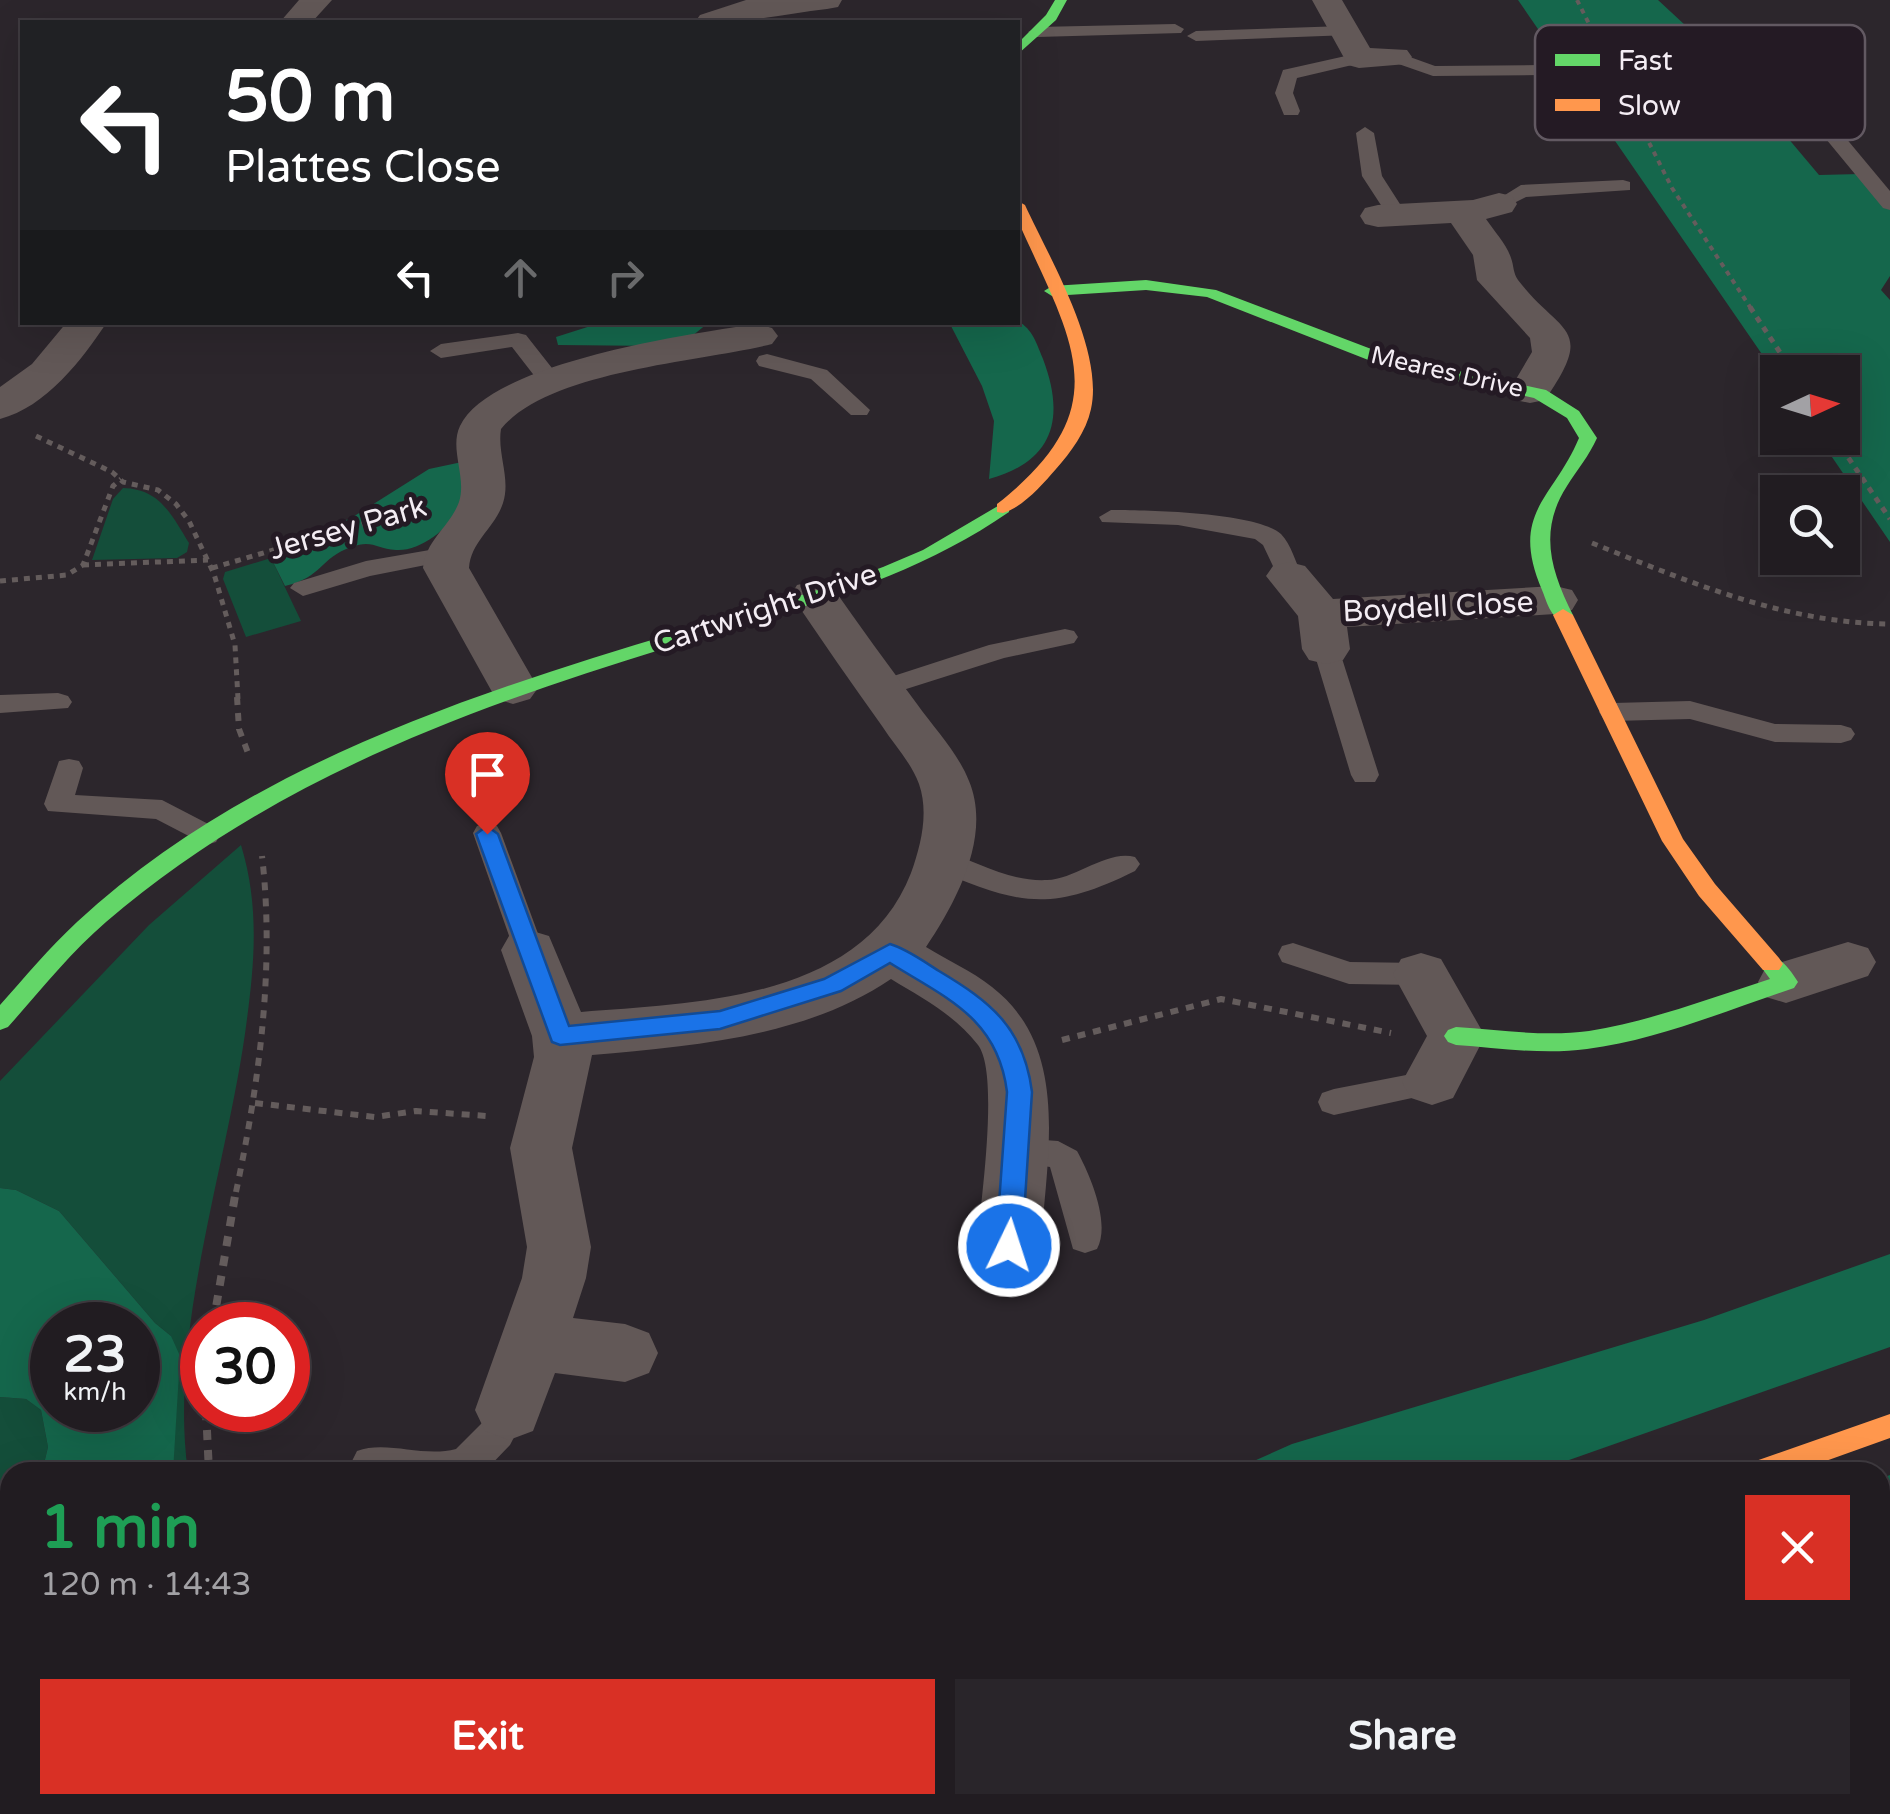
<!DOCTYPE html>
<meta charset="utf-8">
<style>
body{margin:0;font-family:"Varela Round",sans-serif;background:#29252a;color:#f1f3f6;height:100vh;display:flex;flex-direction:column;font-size:38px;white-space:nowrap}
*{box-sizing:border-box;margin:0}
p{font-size:32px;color:#a2a1a5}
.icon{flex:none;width:55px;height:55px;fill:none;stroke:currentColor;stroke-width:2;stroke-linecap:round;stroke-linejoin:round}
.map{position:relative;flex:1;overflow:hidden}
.panel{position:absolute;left:0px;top:1462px;width:1890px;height:352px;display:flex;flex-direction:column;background:#211c21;border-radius:30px 30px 0 0;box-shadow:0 10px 40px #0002,0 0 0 2px #3e3a3f}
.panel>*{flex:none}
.hud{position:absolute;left:20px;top:20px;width:1000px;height:305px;border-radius:0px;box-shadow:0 10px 40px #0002,0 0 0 2px #3e3a3f;background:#202124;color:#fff;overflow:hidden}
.needle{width:65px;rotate:86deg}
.buttons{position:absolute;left:1760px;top:355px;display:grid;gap:20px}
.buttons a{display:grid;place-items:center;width:100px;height:100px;border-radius:0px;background:#211c21;box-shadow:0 10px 40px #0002,0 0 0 2px #3e3a3f;font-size:50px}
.speed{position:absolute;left:30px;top:1302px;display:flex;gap:20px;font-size:50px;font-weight:700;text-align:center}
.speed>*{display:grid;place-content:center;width:130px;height:130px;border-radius:50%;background:#211c21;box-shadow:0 10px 40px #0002,0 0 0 2px #3e3a3f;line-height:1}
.speed small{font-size:25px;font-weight:400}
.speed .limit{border:15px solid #d22;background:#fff;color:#111}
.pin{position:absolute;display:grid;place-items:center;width:85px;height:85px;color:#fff;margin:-102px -42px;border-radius:50% 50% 50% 0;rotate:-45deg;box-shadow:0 0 10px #0007}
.pin .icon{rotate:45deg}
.me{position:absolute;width:110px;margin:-55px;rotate:4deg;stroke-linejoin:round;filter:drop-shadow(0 0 8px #0008)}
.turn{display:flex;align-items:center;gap:35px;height:210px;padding:0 40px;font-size:45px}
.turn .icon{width:130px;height:130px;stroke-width:2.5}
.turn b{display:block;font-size:70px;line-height:85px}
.lanes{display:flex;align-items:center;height:95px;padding:0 40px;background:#0003;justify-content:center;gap:50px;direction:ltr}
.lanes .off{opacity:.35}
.round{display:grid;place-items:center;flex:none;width:105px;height:105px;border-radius:0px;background:#29252a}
.summary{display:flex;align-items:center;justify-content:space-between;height:170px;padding:0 40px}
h1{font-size:60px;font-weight:800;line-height:75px;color:#1e9e55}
.primary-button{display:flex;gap:20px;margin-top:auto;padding:20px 40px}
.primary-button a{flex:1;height:115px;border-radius:0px;background:#d93025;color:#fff;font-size:40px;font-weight:800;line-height:115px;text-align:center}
.primary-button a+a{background:#29252a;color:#f1f3f6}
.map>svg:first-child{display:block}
.green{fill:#144e3a}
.forest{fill:#15674c;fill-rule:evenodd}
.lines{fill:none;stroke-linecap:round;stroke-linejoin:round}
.path-far3{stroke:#645c5c;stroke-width:4;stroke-dasharray:5 5;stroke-linecap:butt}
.path-far2{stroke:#645c5c;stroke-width:5;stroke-dasharray:6 6;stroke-linecap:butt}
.path-far1{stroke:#645c5c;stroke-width:6;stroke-dasharray:8 8;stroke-linecap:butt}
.path{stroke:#645c5c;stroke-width:8;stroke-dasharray:10 10;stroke-linecap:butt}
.lane{fill:#625857;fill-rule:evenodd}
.street{fill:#625857;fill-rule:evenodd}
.fast{fill:#63d668;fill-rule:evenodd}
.slow{fill:#ff974d;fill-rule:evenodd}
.route{fill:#1a73e8;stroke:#114b97;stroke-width:2.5}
.labels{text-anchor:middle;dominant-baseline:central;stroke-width:10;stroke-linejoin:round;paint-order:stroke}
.far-street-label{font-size:25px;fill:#f4edf4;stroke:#241a24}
.street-label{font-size:30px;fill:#f4edf4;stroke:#241a24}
.key{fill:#241a24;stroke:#625962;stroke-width:2.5}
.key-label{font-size:28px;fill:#f4edf4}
</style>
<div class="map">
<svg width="1890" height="1814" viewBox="0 0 1890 1814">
<rect width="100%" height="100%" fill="#2c262c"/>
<path class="green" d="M123,488C160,489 171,514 189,543L187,552L177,558L92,560L113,499Z
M271,558L301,621L246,637L223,579L225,572Z
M241,845C259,904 255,959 247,1019C229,1162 168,1331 188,1472H173L171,1336L155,1323L59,1211L16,1190L0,1188V1081L149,925Z
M0,1397L26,1399L41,1410L48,1447L42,1472H10V1505L0,1512Z
M0,1660L10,1661V1805H153L160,1814H0Z"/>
<path class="forest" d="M1518,0H1658L1685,25L1684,40L1703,45L1720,62L1716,84L1742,115L1787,125V137L1819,175L1860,174L1890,207V276L1881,290L1890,300V542L1819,438H1842V372H1778L1777,376Z
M1018,321C1033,330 1036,342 1043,359C1065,417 1055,461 989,479L994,421L982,386L951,326L953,323Z
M600,323H708L686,341L660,346L558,345L556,337Z
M462,462C462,474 464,490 461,501C455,525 421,552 396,550C376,549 373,539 351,547C320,558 323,577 285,586L271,558L356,515L429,469Z
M0,1188L16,1190L59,1211L155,1323L171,1336L180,1356L173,1472H42L48,1447L41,1410L26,1399L0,1397ZM52,1325H138V1410H52Z
M1890,1254V1347L1535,1472H1229L1292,1444L1704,1320Z
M1890,1475V1814H1100L1113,1805H1880V1479Z
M10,1505V1661L0,1660V1512Z
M279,1805H788L770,1814H273Z"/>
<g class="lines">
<path class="path-far3" d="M1577,0L1672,188L1752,310"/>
<path class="path-far2" d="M1750,307L1793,372
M36,436L112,472L123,482L158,490L176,504L189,521L214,574L235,645L238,699
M1835,438L1890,519
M1592,543C1689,582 1784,623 1890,624
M83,565L208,560
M212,568L420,507
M0,581L67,575L83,565L113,486L121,479"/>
<path class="path-far1" d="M237,697L239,729L248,753
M1062,1040L1221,999L1391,1033
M255,1103L375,1117L416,1111L487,1116
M236,1192C259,1083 275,968 262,856"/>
<path class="path" d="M213,1325L236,1190
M206,1410L209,1472
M248,1814L256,1805"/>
<path class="lane" d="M1175,24L1184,29L1181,33L1037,37L1028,32L1037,27Z
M1344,26L1353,31L1350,35L1196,41L1187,36L1196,31Z
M1396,52L1435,66L1540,65L1549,70L1540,75L1433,76L1390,61V53Z
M1359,53L1368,58L1365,62L1297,78L1293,93L1300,111L1298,115H1284L1275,93L1283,70Z
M1365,127L1374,133L1382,176L1407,215L1404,219H1390L1362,176L1356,133Z
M1833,129L1840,131L1890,191V210L1883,208L1826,139L1824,135Z
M1623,180L1630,182V190L1526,197L1502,209L1492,203L1521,185Z
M518,333L526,335L559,377L562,382L559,387H543L512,347L441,358L430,351L441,344Z
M767,354L827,370L870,410L867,415H851L811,379L759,366L756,361L759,356Z
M1111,510C1146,510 1256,512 1281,534C1291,544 1296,563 1302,576L1289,584L1280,581L1263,545L1255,539L1178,525L1102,522L1099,517Z
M447,547L459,554L456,559L370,576L303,596L290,588L294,583L366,561Z
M1065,629L1074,631L1078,637L1074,643L1004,658L881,697L868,689L872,683L989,645Z
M1326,641L1339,649L1379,775L1375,782H1355L1351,775L1313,649Z
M58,693L68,696L72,702L68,708L0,713V695Z
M1690,701L1775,724L1841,725L1851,728L1855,734L1851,740L1841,743L1775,742L1690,719L1613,721L1603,718L1599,712L1603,706L1613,703Z
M69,759L79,761L83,768L75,795L162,800L216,828L220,835L216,842L206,845L156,819L48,811L44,804L59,761Z
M487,823L497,826L501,833L544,950L540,958L529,961L518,958L514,950L473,833L477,826Z
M942,851C977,861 1009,882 1047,880C1076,879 1108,849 1135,857L1140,864L1135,871C1048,914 1018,904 932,868L927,861L932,854Z
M1293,943L1350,962L1421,963L1432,966L1436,974L1432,982L1421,985L1349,984L1282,962L1278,954L1282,946Z
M1432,1070L1444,1073L1448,1082L1444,1091L1334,1115L1322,1111L1318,1102L1322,1093L1334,1089Z
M1016,1138L1058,1141L1077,1151C1090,1175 1111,1223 1097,1249L1085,1253L1073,1249L1050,1167L1004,1160L999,1151L1004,1142Z
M509,1394L522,1398L528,1410L510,1445L484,1472H355L351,1463L357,1451C387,1440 423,1458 456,1449L483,1422L496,1398Z"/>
<path class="street" d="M299,0H332L312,22H280Z
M746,0H842L838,7L827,9C783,14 739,25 695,22L700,15Z
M1312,0H1342L1370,48L1407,50L1412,57L1407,64L1359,68L1348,65Z
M1499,193L1512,196L1517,204L1512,212L1486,219C1494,231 1507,245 1511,258C1514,266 1513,273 1518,280C1560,335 1597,325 1545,400L1530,403L1515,400L1509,391L1532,352L1530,338L1477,280L1473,255L1451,223L1378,227L1365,224L1360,216L1365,208L1378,205L1473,200Z
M67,322H107C82,360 46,407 0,419V387L32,364Z
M758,324L772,328L778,336L772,344C701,362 549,370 501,429C497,454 511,478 503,503C495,528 471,541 469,568L538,688L530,699L513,704L496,699L423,568C426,539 450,527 459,502C467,477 449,449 460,426C489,363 692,333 758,324Z
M1289,562L1305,566L1333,599L1555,586L1572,590L1578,600L1572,610L1555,614L1347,627L1350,649L1343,660L1326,664L1309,660L1302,649L1298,616L1266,576L1273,566Z
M814,581L831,585C859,625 888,665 917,704C935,729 958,753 969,781C992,836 956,902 926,947C947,960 972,971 992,987C1072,1049 1046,1158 1041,1246L1032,1265L1009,1272L986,1265L977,1246C980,1206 1000,1074 978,1045C955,1015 922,998 891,979C806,1037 692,1046 592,1055L572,1148L591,1247L586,1278L573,1318L625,1324L649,1333L658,1353L649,1373L625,1382L555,1373L533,1431L509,1440L485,1431L475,1410L522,1278L527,1247L510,1148L534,1057L532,1036L501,950L509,936L529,930L549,936L581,1012C696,1003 862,1000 911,873C921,845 929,813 919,784C911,762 894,745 882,726C851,683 821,639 791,595L797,585Z
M1848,942L1868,948L1876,962L1868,976L1786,1003L1766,997L1758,982L1766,967Z
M1421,953L1441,959L1485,1036L1453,1098L1432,1105L1411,1098L1402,1082L1427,1036L1393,974L1401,959Z"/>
<path class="fast" d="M1055,0H1067L1056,20L1018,54V43L1046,15Z
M1146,280L1216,290L1387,355L1546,390L1579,411L1597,438C1589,456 1577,470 1567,486C1538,531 1551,571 1573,615L1570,619L1563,621C1550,617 1547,602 1542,590C1509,512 1553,500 1579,438L1567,418L1534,398L1376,363L1207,297L1146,290L1052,296L1044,291L1052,286Z
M1003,503L1009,504V512C905,584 786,611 666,648C464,710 269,782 106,922C70,953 40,991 8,1027L0,1030V1005C25,977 49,948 77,922C222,788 409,716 593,658C690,627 788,603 883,567L923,550Z
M1771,956C1783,959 1791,971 1798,982L1794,988C1727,1010 1658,1040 1587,1049C1544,1055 1499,1048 1456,1045L1448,1042L1444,1036L1448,1030L1456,1027C1500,1030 1546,1037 1589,1031C1651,1021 1711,998 1770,979L1759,964L1763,958Z
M958,1805H1004L1000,1814H954Z"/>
<path class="slow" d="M1018,201L1025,205C1050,259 1104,350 1091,409C1086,432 1071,452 1056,469C1042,485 1023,507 1003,513L997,512V504C1121,407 1072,342 1018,221Z
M1563,609L1573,615L1683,839L1715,884L1779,958L1783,964L1779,970H1763L1699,896L1662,841L1553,615Z
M1890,1414V1438L1795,1472H1746L1750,1463Z"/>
</g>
<path class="route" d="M487,826L498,834L569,1026L720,1011L824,979L890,944C907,949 923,961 939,971C991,1002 1024,1028 1032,1092L1022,1246L1018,1254L1009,1257L999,1254L996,1246L1007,1092C998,1018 946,998 890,963L841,991L720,1029L560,1045L552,1042L476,834Z"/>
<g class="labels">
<g class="far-street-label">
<text transform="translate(1447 372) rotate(13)">Meares Drive</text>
</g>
<g class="street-label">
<text transform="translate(348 528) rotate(-16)">Jersey Park</text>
<text transform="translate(1438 607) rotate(-3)">Boydell Close</text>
<text transform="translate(765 609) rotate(-18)">Cartwright Drive</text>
</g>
</g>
<rect x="1535" y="25" width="330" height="115" rx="15" class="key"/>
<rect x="1555" y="54" width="45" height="12" fill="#63d668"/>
<rect x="1555" y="99" width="45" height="12" fill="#ff974d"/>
<g class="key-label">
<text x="1618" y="70">Fast</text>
<text x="1618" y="115">Slow</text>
</g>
</svg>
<div class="buttons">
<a><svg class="needle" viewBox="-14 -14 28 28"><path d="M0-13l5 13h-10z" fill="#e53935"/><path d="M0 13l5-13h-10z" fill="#a2a1a5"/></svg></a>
<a><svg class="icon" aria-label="search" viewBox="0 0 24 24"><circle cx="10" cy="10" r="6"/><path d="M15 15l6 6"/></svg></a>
</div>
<div class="speed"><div>23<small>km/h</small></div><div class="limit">30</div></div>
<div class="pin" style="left:487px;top:834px;background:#d93025"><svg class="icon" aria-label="arrive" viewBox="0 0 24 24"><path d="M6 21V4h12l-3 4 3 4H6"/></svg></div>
<svg class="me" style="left:1009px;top:1246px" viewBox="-20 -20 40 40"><circle r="17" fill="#1a73e8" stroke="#fff" stroke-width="3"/><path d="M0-11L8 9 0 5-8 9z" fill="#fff"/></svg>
<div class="hud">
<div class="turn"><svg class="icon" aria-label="left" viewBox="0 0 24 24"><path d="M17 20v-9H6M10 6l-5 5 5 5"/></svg><div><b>50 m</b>Plattes Close</div></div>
<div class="lanes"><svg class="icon" aria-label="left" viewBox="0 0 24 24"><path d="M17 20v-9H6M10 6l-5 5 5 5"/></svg><svg class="icon off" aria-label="ahead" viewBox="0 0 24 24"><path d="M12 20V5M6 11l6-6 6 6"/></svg><svg class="icon off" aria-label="right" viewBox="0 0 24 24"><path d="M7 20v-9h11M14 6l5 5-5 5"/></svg></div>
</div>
<section class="panel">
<div class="summary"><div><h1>1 min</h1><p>120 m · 14:43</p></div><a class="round" style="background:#d93025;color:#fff"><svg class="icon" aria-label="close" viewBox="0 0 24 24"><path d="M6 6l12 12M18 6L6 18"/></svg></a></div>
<div class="primary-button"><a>Exit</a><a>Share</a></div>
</section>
</div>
